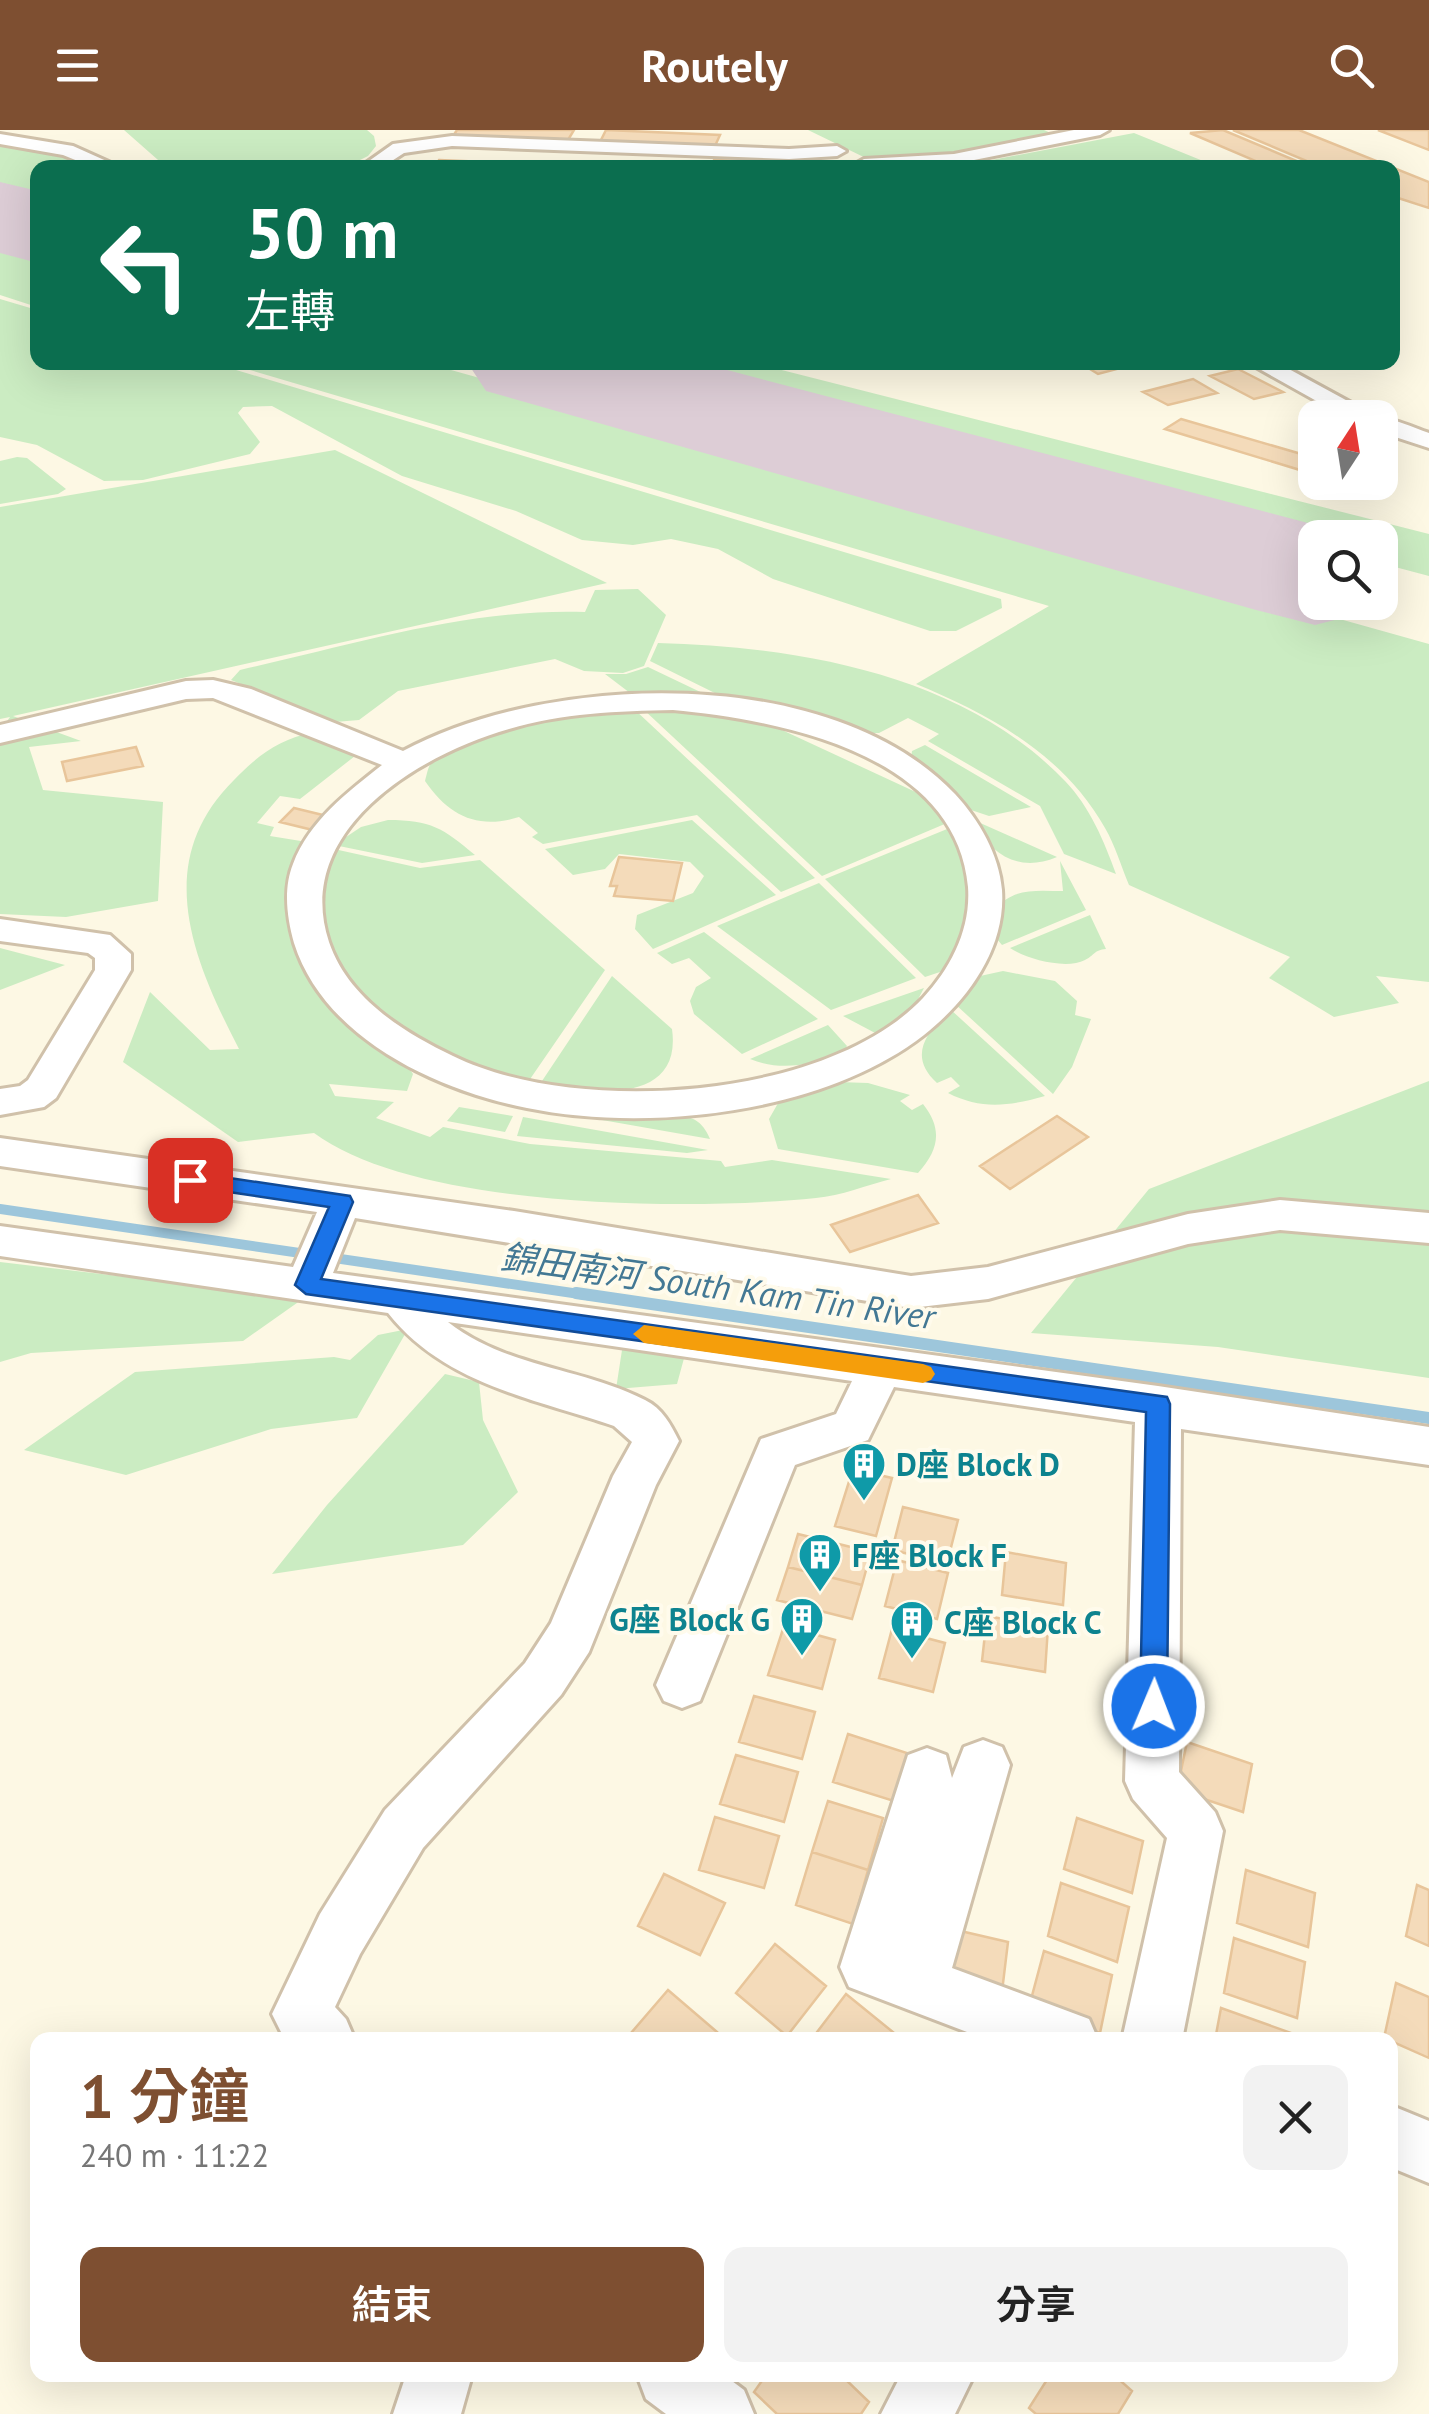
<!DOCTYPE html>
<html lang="zh-TW">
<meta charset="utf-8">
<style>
body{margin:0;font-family:"PT Sans","Noto Sans TC",sans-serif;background:#f2f2f2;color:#222;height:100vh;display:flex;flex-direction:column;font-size:38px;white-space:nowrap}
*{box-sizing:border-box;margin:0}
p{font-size:32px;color:#767676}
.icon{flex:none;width:55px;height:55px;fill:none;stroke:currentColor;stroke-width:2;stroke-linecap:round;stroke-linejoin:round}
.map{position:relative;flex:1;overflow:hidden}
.panel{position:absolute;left:30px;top:1902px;width:1368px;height:350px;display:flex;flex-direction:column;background:#fff;border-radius:20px;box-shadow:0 10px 40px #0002}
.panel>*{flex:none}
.hud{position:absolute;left:30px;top:30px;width:1370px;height:210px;border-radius:20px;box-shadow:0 10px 40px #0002;background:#0b6e4f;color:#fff;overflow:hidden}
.needle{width:65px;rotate:12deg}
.controls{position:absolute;left:1298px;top:270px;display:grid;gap:20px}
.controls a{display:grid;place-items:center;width:100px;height:100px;border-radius:20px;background:#fff;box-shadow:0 10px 40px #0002;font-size:50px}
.pin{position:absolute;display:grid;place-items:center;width:85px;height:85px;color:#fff;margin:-42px;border-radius:20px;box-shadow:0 5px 15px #0006}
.me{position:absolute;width:110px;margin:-55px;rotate:1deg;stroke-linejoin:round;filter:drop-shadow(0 0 8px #0008)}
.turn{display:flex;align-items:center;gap:35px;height:210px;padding:0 50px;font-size:45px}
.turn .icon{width:130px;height:130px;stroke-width:2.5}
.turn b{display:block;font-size:70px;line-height:85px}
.round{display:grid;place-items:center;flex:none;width:105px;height:105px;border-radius:20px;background:#f2f2f2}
.summary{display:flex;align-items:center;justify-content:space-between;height:170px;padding:0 50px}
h1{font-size:60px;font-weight:600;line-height:75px;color:#7e4f31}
.button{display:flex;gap:20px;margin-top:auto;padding:20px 50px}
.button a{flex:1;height:115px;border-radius:20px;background:#7e4f31;color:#fff;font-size:40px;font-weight:600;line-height:115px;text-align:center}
.button a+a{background:#f2f2f2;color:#222}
header{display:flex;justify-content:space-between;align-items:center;height:130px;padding:0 50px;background:#7e4f31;color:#fff;font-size:45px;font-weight:600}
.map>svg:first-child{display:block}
.green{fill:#cbecc2}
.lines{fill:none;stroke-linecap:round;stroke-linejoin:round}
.stream-far1{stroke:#9dc6db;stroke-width:10}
.stream{stroke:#9dc6db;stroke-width:12}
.runway{fill:#ddcdd6;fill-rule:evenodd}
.building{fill:#f4dbba;stroke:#e8c59a;stroke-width:2.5}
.minor-casing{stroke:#d0c1aa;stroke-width:6}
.minor{fill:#fff;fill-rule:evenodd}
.route{fill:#1a73e8;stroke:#114b97;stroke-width:2.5}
.slow{fill:#f59e0b}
.labels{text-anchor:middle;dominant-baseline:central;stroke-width:8;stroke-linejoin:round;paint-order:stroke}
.culture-label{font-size:32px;font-weight:bold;fill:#0d838f;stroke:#fffbec;text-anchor:start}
.water-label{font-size:35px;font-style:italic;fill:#437894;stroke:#fffbec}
</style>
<header><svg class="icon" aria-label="menu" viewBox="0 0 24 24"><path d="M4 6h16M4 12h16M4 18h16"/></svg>Routely<svg class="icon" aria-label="search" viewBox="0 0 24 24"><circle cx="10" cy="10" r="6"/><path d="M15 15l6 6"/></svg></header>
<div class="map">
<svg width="1429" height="2284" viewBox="0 0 1429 2284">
<rect width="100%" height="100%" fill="#fdf8e4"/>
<path class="green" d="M124,0H367L374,6L376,16L368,26L346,37H166Z
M808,0H1044L1055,5L927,30L874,32Z
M1134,3L1218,37H955Z
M0,14L58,24L89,37L38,38L37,76L0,66Z
M0,113L37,124V177L0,165Z
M0,169L37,180L38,232L213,233L1001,469L1002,478L956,501H930L773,449L718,419L671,409L633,415L582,410L516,381L402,346L272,276L243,277L238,283L260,312L250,324L143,350L104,351L37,315L0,307Z
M226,233H426L1429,514V852L1376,846L1399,873L1334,887L1269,848L1290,827L1129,755C1121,736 1115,715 1105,698C1064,625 991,585 916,554L1049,476Z
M625,233H754L1429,404V446L1380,433V408H1315V416Z
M335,320L607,453L13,586L81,611L29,617L43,660L163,672L158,771L66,787L0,784V601L10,587L0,589V377Z
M17,327L27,328L66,359L58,364L0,374V331Z
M638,459L666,485L644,536L623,543L584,541L555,529L398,561L359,590L335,592L231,550L240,540C352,515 468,478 585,482L595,460Z
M658,513C799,517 962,544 1065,651C1090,677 1104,711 1116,744L1064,724L1040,676L928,611L939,604L908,588L879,603H856L733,572L650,531Z
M648,537L715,569L634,566L605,544H626Z
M677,578L754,587L920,664L947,693L822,746L643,579Z
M634,579L815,748L781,762L697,685L543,714L532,707L538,703L519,687C478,700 449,686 425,651C427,644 428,636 433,630C469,594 584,582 634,579Z
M311,603L350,619L355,626L300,669L280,666L257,693L274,697L270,706L307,712C301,730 290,752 289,771C285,814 313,868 346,894C369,912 397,918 413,944L407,961L329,954L335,966L394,972L376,988L430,1007L443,997L530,1014L721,1031L725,1037L772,1030L891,1049C867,1055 841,1066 816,1068C690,1081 416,1079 314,1003L238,1012L123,932L150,862L210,920L239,919C193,830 151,732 234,650C256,627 279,609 311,603Z
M925,615L1031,677L989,686L959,676L911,629L912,621Z
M388,690C431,690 443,698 475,725L422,733L334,715L361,697Z
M692,690L776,765L653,819L635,799L637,785L693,763L704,746L690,732L619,724L605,739L573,745L545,719Z
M978,692L1057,727C1019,743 992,725 973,693Z
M952,697C982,744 969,791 949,839L925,847L825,749Z
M334,719L420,738L480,730L605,840L526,955C422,924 279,852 334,719Z
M1060,731L1086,780L1002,815L996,808L995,780C1013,757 1036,761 1063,761Z
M819,753L916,848L831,880L717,796Z
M1090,785L1106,819C1094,820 1095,825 1085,830C1066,840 1026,829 1010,818Z
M704,802L818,889L742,924L694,884L690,871L696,857L711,848L689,828L672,834L657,823Z
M0,818L65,835L0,860Z
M1003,841L1055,851L1077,871L1075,885L1091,889L1072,937L1053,964L955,874L971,848Z
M612,846L672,899C683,978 586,962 538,957Z
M924,858L914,877L877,904L843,886Z
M950,879L1045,966C1010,976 981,980 948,963L960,956L951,947L937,953C907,926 927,902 950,879Z
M828,895L847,916L842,925C810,934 782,942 750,929Z
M1429,951V1248L1218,1217L1031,1203L1149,1059Z
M838,952L868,953L910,965L900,971L912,980L923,974C943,999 939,1020 918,1043L778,1019L769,989L781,968Z
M459,977L513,986L505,1002L447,991Z
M528,977L673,984C693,987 702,990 710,1009Z
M523,987L708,1020L687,1023L517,1006Z
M0,1132L304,1168L243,1211L31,1223L0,1232Z
M408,1199L357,1288L271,1299L126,1345L24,1320L135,1242L334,1227L350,1230L378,1205Z
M622,1220L686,1221L677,1254L616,1259Z
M445,1244L479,1252L483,1290L518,1362L463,1415L272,1444L327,1375Z"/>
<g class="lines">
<path class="stream-far1" d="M0,1079L593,1166"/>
<path class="stream" d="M576,1163L1429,1288"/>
<path class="runway" d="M0,52L38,61V133L0,123Z
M467,232H697L1365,408H1315V472H1379L1374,480L1315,495L1256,480L486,261Z
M1380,419L1398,445L1380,471Z"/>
</g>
<path class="building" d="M457,0H574L568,10L453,6Z
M606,0L720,5L715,16L600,12Z
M1223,0L1313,38H1272L1190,3Z
M1233,0H1299L1429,52V78L1392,66V38H1323Z
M1378,0H1429V20Z
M439,30L556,35L434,38Z
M714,30L832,34L831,38H711Z
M1094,232H1143L1098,244L1085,236Z
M1238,239L1283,262L1254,269L1210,246Z
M1193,249L1217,263L1168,275L1143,262Z
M1181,289L1315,328V329L1300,340L1165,299Z
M136,617L143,636L67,651L62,632Z
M294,678L331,687L317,701L280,692Z
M619,727L682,733L673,771L614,766L617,756H610Z
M1057,986L1088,1007L1010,1059L980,1036Z
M918,1065L938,1093L850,1122L831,1095Z
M853,1339L892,1348L876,1406L835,1396Z
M903,1377L958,1390L947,1433L892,1420Z
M798,1404L871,1422L862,1455L788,1437Z
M1006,1422L1066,1433L1063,1475L1002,1465Z
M897,1430L948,1443L937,1489L885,1476Z
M788,1437L862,1455L852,1489L777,1470Z
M987,1486L1048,1497L1045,1542L982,1531Z
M784,1496L835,1510L822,1559L768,1545Z
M892,1499L945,1513L933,1562L879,1548Z
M754,1566L815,1582L802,1629L739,1612Z
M848,1604L910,1624L897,1672L833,1652Z
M1187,1612L1252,1634L1243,1682L1177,1660Z
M736,1625L798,1642L784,1692L720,1674Z
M828,1671L883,1688L868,1740L812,1722Z
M715,1687L779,1706L764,1758L699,1740Z
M1077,1688L1143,1711L1132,1763L1064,1739Z
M812,1722L868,1740L853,1794L796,1775Z
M1246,1740L1315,1763L1308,1817L1237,1793Z
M664,1744L725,1773L700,1825L638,1796Z
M1061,1753L1129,1777L1117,1832L1048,1806Z
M1417,1755L1429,1760V1816L1406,1806Z
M939,1796L1008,1812L1001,1870L931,1854Z
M1234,1808L1305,1832L1297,1888L1224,1863Z
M775,1814L826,1856L787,1906L736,1863Z
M1044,1821L1112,1845L1100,1903L1029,1877Z
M1396,1853L1429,1867V1928L1384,1908Z
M668,1860L717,1902L711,1910H625Z
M846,1864L899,1907L897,1910H811Z
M1221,1878L1294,1904L1293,1910H1215Z
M766,2245H841L869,2272L861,2284H777L754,2262Z
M1050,2245H1114L1132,2261L1118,2284H1036L1029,2278Z"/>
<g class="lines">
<defs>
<path id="minor" d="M1074,0H1109L1100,5L954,34L857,38L855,34L864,29L954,24Z
M0,4L73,16L122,38H95L63,25L0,14Z
M452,6L789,19L837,16L846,21L837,26L789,29L452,16L404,23L381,38H359L393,14Z
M1247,232H1276L1377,287C1395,289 1412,297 1429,303V318L1380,302V288H1347Z
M213,550L251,559L403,621C552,541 832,534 955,664C979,690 999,724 1002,760C1006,818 968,870 924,905C824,983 649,1003 527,978C436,960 324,908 294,813C287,788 283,759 293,734C309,691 348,662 382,635L213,568L186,569L0,613V595L186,551ZM673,580C779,590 956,623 968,757C971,799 951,838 923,868C826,971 575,986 453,926C403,902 348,868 329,812C292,701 418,625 509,599C562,583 618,581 673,580Z
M0,789L110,805L131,824V840L56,968L44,977L0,985V959L20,956L28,950L95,840V828L88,823L0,811Z
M0,1008L514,1081L911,1146L988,1137L1188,1084L1280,1070L1429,1083V1113L1280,1100L1188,1114L988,1169L911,1178L355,1088L333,1143L1158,1256L1429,1297V1335L1181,1299L1179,1642L1215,1682L1223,1701L1182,1910H1122L1167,1708L1133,1669L1125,1651L1135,1292L894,1257L868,1310L795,1335L700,1571L682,1578L664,1571L656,1555L761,1309L836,1284L852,1251L448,1192C507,1238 580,1237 645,1270C662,1278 671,1295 679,1311L656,1355L589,1522L561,1565L423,1718L360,1824L335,1877L346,1889L355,1910H285L272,1884L320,1784L385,1680L525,1533L551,1493L613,1346L632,1312L614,1296C532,1268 444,1254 388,1183L0,1126V1096L293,1137L317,1082L0,1036Z
M983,1610L1002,1617L1010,1635L952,1838L1089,1889L1098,1910H988L849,1857L840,1837L908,1625L927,1618L946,1625L952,1648L964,1617Z
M1390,1975L1429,1991V2053L1390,2037Z
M406,2245H472L461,2284H393Z
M637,2245H724L744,2260L754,2284H666L646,2269Z
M901,2245H974L955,2284H881Z"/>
</defs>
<use href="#minor" class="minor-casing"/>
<use href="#minor" class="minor"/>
</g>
<path class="route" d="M190,1042L350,1066L353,1072L321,1149L1167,1267L1170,1274L1167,1576L1163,1584L1154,1588L1144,1584L1140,1576L1146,1282L306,1164L295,1155L329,1077L182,1055L179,1050Z"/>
<path class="slow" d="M644,1195L923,1234L931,1237L935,1244L931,1250L923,1253L644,1213L633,1204Z"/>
<defs>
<symbol id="building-pin" viewBox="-11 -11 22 30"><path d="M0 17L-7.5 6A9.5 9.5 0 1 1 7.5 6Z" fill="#0f9aa8" stroke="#fffbec"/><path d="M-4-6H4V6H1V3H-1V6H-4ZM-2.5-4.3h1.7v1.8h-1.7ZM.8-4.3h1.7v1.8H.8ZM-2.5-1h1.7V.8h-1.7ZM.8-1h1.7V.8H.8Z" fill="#fff"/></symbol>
</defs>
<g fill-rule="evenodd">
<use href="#building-pin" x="839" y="1309" width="50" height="68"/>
<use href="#building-pin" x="795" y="1400" width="50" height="68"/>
<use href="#building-pin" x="777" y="1464" width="50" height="68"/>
<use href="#building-pin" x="887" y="1467" width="50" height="68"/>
</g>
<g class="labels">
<g class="culture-label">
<text x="896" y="1334">D座 Block D</text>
<text x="852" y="1425">F座 Block F</text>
<text x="770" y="1489" text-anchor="end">G座 Block G</text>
<text x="944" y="1492">C座 Block C</text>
</g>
<g class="water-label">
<text transform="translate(718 1156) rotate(8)">錦田南河 South Kam Tin River</text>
</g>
</g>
</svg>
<div class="controls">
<a><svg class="needle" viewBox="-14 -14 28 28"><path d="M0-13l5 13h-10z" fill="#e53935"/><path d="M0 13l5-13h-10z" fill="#767676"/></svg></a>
<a><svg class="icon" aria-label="search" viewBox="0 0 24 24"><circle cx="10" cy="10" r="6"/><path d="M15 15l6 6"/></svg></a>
</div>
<div class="pin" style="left:190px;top:1050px;background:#d93025"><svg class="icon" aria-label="arrive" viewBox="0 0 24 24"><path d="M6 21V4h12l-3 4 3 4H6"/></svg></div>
<svg class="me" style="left:1154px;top:1576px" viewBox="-20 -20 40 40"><circle r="17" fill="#1a73e8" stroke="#fff" stroke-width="3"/><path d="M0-11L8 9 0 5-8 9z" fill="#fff"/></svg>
<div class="hud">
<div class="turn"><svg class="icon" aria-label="left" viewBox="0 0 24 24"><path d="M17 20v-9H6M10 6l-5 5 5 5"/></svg><div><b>50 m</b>左轉</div></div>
</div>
<section class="panel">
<div class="summary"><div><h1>1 分鐘</h1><p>240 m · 11:22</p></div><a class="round"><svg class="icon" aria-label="close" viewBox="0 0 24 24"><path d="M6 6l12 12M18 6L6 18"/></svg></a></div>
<div class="button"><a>結束</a><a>分享</a></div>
</section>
</div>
